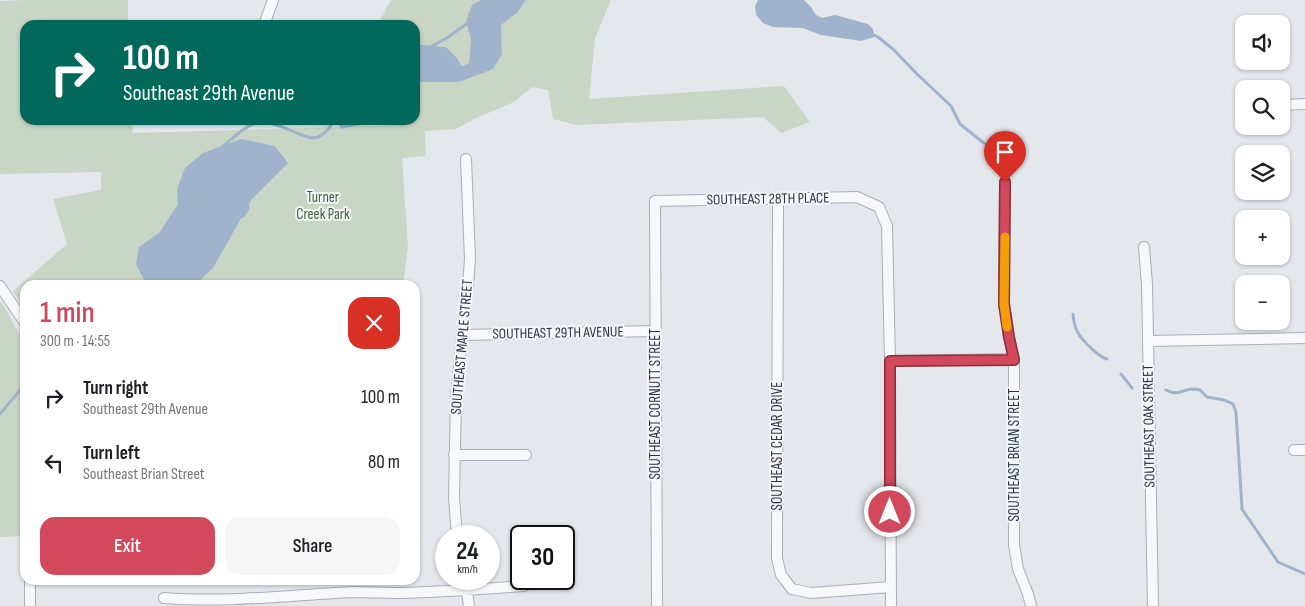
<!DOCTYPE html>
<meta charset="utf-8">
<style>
body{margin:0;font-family:"Sofia Sans Condensed",sans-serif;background:#f6f6f6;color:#202124;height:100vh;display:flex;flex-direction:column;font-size:19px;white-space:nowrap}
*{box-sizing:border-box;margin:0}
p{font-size:16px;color:#757577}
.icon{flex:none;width:28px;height:28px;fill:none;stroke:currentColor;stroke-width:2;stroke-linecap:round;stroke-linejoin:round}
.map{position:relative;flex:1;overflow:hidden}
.sheet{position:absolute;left:20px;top:280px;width:400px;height:305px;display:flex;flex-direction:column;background:#fff;border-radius:15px;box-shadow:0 1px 4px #0004}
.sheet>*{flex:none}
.guide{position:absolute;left:20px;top:20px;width:400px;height:105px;border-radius:15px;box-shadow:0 1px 4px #0004;background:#00695c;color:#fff;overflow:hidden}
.buttons{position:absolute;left:1235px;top:15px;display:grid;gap:10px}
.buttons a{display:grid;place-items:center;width:55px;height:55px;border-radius:10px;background:#fff;box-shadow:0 1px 4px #0004;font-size:25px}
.speed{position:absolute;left:435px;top:525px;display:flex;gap:10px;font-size:25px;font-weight:700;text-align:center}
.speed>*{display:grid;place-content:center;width:65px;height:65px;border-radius:50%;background:#fff;box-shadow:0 1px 4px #0004;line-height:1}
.speed small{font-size:12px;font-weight:400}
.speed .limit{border:2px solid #111;border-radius:8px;background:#fff;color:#111}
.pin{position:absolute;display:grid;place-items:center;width:42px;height:42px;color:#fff;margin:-51px -21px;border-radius:50% 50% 50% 0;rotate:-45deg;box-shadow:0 0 5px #0007}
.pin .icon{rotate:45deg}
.me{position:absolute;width:55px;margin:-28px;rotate:0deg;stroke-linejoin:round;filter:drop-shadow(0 0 4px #0008)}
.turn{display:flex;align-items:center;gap:18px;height:105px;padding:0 20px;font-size:22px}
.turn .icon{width:65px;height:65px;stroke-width:2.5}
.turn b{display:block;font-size:35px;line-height:42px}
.round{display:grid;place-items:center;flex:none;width:52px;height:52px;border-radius:15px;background:#f6f6f6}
.overview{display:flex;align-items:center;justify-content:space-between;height:85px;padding:0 20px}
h1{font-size:30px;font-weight:600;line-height:38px;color:#d1495b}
.button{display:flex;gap:10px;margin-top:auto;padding:10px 20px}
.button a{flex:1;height:58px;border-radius:15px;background:#d1495b;color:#fff;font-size:20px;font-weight:600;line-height:58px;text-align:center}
.button a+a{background:#f6f6f6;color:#202124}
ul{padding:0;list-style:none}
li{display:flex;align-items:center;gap:15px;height:65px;padding:0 20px}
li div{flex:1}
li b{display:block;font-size:19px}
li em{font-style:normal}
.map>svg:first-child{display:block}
.green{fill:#c9d6c5}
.water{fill:#9fb4cc}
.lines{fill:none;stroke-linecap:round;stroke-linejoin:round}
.stream{stroke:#9fb4cc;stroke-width:3}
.minor-casing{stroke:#a9aeb7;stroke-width:12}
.minor{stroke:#f7f8fa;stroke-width:10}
.route-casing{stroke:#882f3b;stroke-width:12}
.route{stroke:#d1495b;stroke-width:9}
.slow{stroke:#f59e0b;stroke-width:9}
.labels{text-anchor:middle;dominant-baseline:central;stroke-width:4;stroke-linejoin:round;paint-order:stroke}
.park-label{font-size:15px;fill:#3f6138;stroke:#f4f6f9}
.street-label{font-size:15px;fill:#2b3445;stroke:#f4f6f9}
</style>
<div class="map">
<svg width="1305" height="606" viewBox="0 0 1305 606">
<rect width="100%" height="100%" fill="#e4e7ec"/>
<path class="green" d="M25,0H128V25H25V120H132L133,133L339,127L341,129L358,126L399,125V120H415V82H459L502,54L501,25L517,13L526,0H611L595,38L589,99L784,86L810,122L781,133L763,117L577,125L553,119L548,90L532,87L514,102L474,119L456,129L425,131L426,156L402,158L408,247L403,285H25V311L13,291L67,244L53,199L101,190V172L0,174V1Z
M395,0H481L466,21L472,39L469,63L462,66L457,58L446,47C437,47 424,44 415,45V25H378L390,1Z
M0,301L4,306L25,345V536L0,537Z"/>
<path class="water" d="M481,0H526L517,13L501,25L502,54L493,69L459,82H415V45C423,44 437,47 446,47L457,58L462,66L469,63L471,39L466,21L472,5Z
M758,0H804L811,7L816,15L822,18L835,15L868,24L873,29L874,37L861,41L821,35L803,28L773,27L763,23L756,15L755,6Z
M336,120H366L361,125L341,129Z
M241,139L275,146L288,163L252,199L213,268L195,285H144V280L136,264L139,247L159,233L178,204L177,189L185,168L203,153Z"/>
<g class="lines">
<path class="stream" d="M872,34L878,37L894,50L916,73L951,106L960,124L985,144
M428,48L447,38L469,22
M223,146C230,141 243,128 251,125C275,115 305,143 318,137C325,134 331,126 334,120
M239,218L243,216L248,209L247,203
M1073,314C1074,330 1080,338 1091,348C1097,353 1100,357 1107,359
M1121,374L1132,388
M1166,390C1178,396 1179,391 1191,389C1194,389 1197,389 1200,390L1207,397L1224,400L1233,404L1236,412L1242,509L1278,562L1305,574
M0,414L25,384"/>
<defs>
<path id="minor" d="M264,25L273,0
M1281,105L1305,104
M1005,182L1004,304L1009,337L1014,359V545L1018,569L1028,594L1031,606
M778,199L777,558L781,575L792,589L811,593L891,587
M1144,247L1147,284L1153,606
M0,286L25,323
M462,335L655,331
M1148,341L1305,338
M890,361L1014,359
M1294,450H1305
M454,455H526
M457,536L454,498L456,397L462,335L468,285L470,259L466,159
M465,579L469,606
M164,598C227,603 291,595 353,592C369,592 384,593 399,593C441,592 483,589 524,586
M30,606V580
M657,606L655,201L857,197L879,207L887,226L890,361L891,606"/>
</defs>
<use href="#minor" class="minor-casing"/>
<use href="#minor" class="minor"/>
</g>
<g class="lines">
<defs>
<path id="route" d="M890,512V361L1014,360L1009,337L1004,304L1005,182"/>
</defs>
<use href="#route" class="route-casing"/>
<use href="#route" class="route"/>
<path class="slow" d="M1005,237L1004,304L1007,327"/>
</g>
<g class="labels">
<g class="park-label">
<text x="323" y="197">Turner<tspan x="323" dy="17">Creek Park</tspan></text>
</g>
<g class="street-label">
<text transform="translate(768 199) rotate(-1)">SOUTHEAST 28TH PLACE</text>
<text transform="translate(558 333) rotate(-1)">SOUTHEAST 29TH AVENUE</text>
<text transform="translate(462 347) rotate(-85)">SOUTHEAST MAPLE STREET</text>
<text transform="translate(655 404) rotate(-90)">SOUTHEAST CORNUTT STREET</text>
<text transform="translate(1149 426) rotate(-91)">SOUTHEAST OAK STREET</text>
<text transform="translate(777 446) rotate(-90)">SOUTHEAST CEDAR DRIVE</text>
<text transform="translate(1014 455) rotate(-90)">SOUTHEAST BRIAN STREET</text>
</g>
</g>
</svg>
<div class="buttons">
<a><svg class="icon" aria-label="sound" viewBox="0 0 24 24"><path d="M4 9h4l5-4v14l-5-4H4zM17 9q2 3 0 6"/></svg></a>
<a><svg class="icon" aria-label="search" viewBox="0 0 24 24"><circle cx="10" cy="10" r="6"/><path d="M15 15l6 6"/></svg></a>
<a><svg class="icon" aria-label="layers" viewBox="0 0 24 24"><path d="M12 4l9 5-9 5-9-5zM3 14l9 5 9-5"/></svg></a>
<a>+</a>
<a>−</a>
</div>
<div class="speed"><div>24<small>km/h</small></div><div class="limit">30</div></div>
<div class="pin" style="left:1005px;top:182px;background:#d93025"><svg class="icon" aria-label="arrive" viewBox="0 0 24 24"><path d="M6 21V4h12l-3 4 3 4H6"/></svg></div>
<svg class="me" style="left:890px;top:512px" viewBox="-20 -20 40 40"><circle r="17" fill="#d1495b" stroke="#fff" stroke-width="3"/><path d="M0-11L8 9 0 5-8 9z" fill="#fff"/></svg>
<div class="guide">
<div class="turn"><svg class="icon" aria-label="right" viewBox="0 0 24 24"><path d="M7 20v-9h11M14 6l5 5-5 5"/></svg><div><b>100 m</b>Southeast 29th Avenue</div></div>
</div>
<section class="sheet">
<div class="overview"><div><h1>1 min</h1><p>300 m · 14:55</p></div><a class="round" style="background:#d93025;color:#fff"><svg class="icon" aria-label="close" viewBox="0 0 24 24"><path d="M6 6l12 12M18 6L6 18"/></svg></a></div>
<ul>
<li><svg class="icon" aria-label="right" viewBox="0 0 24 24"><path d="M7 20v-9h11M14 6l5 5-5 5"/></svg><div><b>Turn right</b><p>Southeast 29th Avenue</p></div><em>100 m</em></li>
<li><svg class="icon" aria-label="left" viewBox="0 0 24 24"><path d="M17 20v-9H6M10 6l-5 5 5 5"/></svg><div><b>Turn left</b><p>Southeast Brian Street</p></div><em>80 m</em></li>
</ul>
<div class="button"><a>Exit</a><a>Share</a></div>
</section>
</div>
